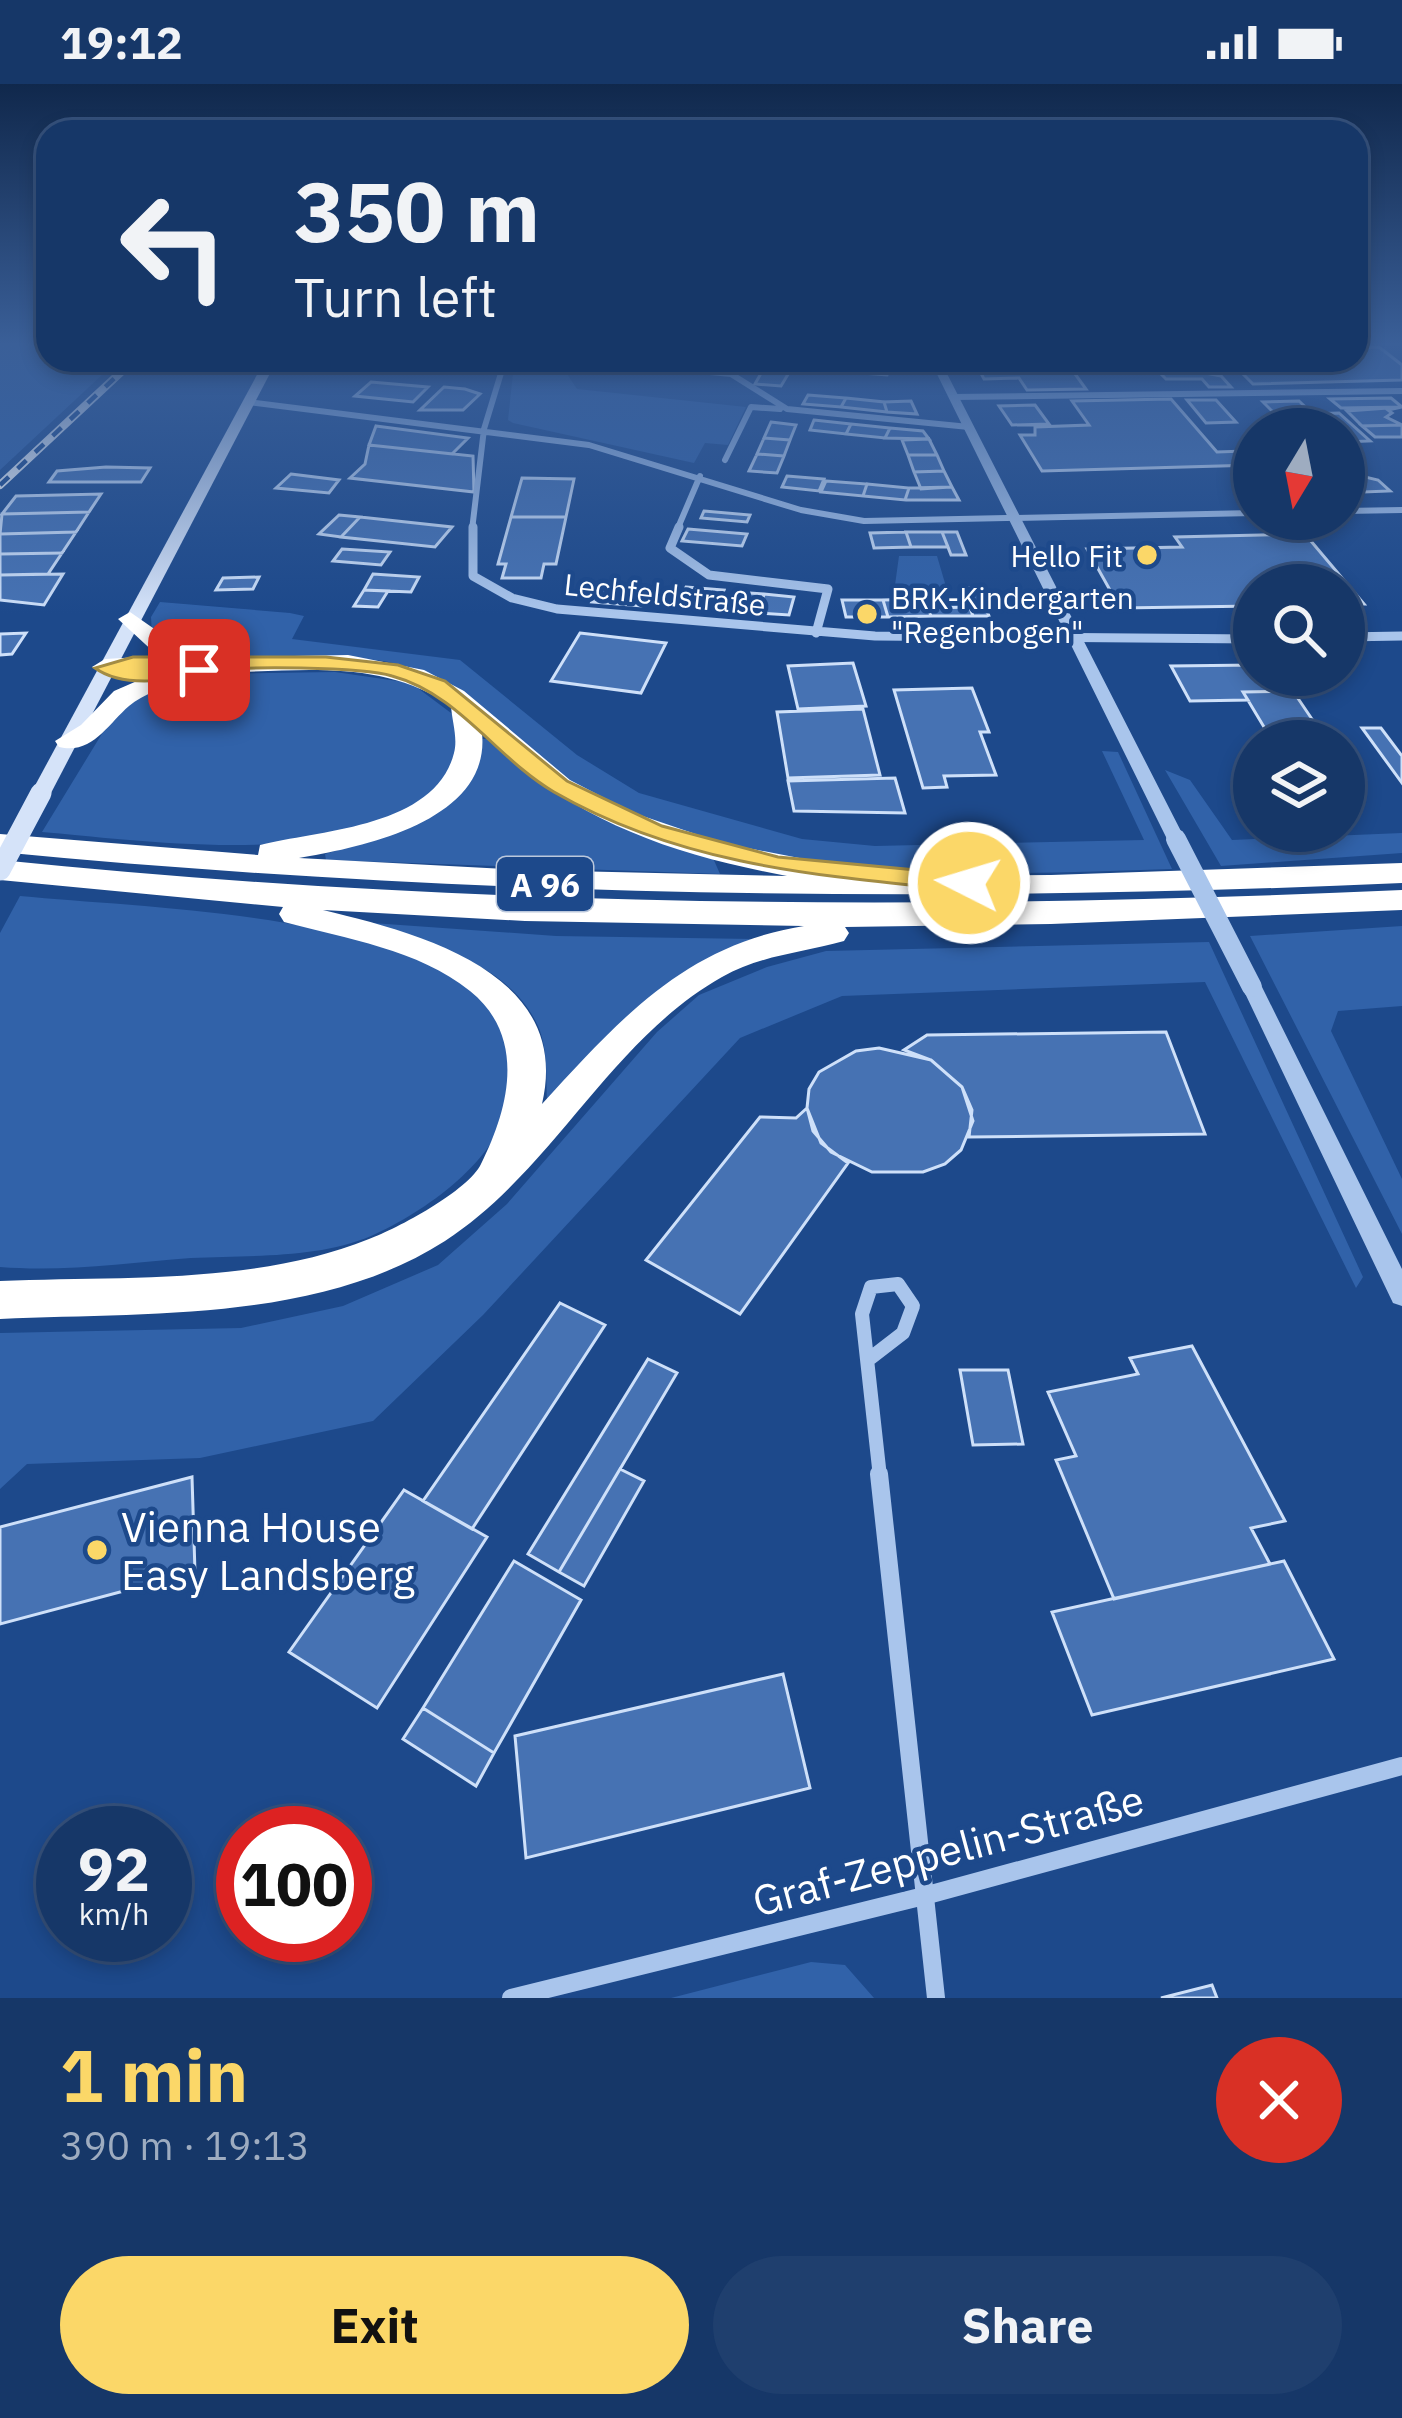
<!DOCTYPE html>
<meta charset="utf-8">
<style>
body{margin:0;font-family:"IBM Plex Sans",sans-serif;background:#1f3f6e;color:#f1f3f6;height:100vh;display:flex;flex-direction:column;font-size:45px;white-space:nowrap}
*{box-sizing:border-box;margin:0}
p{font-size:39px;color:#9eacc0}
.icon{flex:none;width:66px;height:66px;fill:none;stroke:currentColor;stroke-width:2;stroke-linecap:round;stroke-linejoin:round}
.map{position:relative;height:1914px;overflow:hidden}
.panel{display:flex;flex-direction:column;background:#163768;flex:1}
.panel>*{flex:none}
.top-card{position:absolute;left:36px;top:36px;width:1332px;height:252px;border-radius:36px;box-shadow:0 6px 18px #0003,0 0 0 3px #35517c;background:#163768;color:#f1f3f6;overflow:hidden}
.needle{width:78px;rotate:190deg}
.buttons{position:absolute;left:1233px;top:324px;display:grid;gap:24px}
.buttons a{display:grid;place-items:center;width:132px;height:132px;border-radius:50%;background:#163768;box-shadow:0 6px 18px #0003,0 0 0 3px #35517c;font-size:60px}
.speed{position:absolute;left:36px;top:1722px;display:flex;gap:24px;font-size:60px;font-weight:700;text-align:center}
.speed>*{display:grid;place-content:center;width:156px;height:156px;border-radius:50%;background:#163768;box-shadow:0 6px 18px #0003,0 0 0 3px #35517c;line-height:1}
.speed small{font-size:30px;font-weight:400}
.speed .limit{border:18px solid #d22;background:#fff;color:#111}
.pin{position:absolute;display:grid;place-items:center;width:102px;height:102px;color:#fff;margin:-51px;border-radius:24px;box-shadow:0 6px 18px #0006}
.me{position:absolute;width:132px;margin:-66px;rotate:275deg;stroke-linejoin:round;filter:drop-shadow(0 0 9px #0008)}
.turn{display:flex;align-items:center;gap:42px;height:252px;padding:0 60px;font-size:54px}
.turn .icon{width:156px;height:156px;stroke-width:2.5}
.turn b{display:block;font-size:84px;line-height:102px}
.round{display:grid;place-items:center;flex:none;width:126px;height:126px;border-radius:63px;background:#1f3f6e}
.summary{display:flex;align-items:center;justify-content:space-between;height:204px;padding:0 60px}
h1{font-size:72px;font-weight:800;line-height:90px;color:#fbd768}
.cta{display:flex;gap:24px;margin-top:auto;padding:24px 60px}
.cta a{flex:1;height:138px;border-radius:72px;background:#fbd768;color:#111;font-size:48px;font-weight:800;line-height:138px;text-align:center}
.cta a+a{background:#1f3f6e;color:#f1f3f6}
.status{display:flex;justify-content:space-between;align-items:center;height:84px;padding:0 60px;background:#163768;direction:ltr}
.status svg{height:33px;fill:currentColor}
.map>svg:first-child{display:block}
.green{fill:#3162a9}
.building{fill:#4672b3;stroke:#cee0f9;stroke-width:3}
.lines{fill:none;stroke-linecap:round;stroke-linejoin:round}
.minor-far3{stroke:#a9c5ec;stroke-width:6}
.minor-far2{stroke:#a9c5ec;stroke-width:9}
.minor-far1{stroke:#a9c5ec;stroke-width:14}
.minor{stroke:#a9c5ec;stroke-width:18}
.tertiary{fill:#a9c5ec;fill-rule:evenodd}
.secondary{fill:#d5e3f9;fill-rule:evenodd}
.motorway{fill:#fff;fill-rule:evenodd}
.rail-casing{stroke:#fff;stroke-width:8}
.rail{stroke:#1d498b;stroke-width:4.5;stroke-dasharray:12;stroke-linecap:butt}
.tertiary-bridge{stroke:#a9c5ec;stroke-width:20}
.secondary-bridge{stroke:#d5e3f9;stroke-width:21}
.route{fill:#fbd768;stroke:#a38c44;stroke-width:3}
.poi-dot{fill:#fbd768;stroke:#1d498b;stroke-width:4.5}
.labels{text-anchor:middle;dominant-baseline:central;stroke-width:9;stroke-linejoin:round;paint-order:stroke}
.far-poi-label{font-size:30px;fill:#fff;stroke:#1d498b;text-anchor:end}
.far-street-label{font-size:30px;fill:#fff;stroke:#1d498b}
.shield{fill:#1d498b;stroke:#bbc8dc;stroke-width:3}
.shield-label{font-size:33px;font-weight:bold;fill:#fff}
.near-poi-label{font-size:42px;fill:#fff;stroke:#1d498b;text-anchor:start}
.near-street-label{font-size:42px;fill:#fff;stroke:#1d498b}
</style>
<div class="status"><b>19:12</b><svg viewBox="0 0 49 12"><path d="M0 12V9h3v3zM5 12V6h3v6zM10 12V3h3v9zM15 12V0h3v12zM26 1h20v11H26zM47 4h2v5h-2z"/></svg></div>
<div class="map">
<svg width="1402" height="1914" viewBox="0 0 1402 1914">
<rect width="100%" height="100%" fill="#1d498b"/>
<path class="green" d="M0,262H48V276H118L0,386Z
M514,280L563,284L577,305L746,323L728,361L705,359L694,379L513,339L508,336Z
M899,472H937L947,506L895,501Z
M160,518L290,529L304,532L292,555L460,576L577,671L639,709L802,755L875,762L1144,756L1102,667L1118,668L1172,785C970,791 752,805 570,700C529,677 492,641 454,612C443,603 431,591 418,586C332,554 230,601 152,550L151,533Z
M335,588L411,599L455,632C456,650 459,670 450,686C391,794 141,756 42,748L117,625L171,598L214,590Z
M481,655H491L713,774L720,790L326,776L325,770L404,746Z
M1165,686L1190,696L1232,756L1402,749V769L1221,782Z
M20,812C145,824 370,828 471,904C507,932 510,957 511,999C513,1067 428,1127 371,1152C317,1175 249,1171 191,1174C128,1179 63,1188 0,1183V849Z
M372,839L556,852L753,855L547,1017C546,993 548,965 538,942C510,880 430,859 372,839Z
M1402,842V922L1338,927L1331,947L1402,1095V1150L1250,852Z
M1209,858L1363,1193L1356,1204L1205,898L842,912L740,954L483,1231L373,1337L200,1374L27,1380L0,1405V1249L241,1244L343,1222L438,1181L507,1120L657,948L699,911L767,883L826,867Z
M811,1878L845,1881L874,1914H671Z"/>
<path class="building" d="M1379,263L1402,281V296L1253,300L1229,276H1356V264Z
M866,276L891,278L887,291L861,289Z
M974,276H1065L1086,305L1027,306L1019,294L984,295Z
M1153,276H1185L1197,288L1164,289Z
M764,284L790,287L781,302L755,300Z
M1200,288L1221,292L1231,303H1209L1202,295H1166L1160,289Z
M371,298L428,303L413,318L355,312Z
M444,303L465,305L480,310L463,326H420Z
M808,311L846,314L841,323L803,320Z
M846,314L884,318L887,328L841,323Z
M1391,314L1402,323L1341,324L1330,315Z
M1171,315L1217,368L1245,367L1254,381L1042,387L1020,351H1035V343L1089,341L1072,317Z
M1187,316H1216L1236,338L1206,339Z
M911,317L917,330L887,328L884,318Z
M1299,317L1313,330L1276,331L1263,318Z
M1035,321L1049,340L1012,341L999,322Z
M1402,323L1388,326L1392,329L1386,333L1402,341L1362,342L1347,327Z
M1339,329L1370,357L1344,358V345H1291L1276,331Z
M814,336L851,340L846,350L810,346Z
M771,338L796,341L790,356L764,354Z
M851,340L890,344L885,354L846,350Z
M1402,341V353H1375L1362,342Z
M376,342L468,354L452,370L369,361Z
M890,344L923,347L929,355L885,354Z
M764,354L790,356L784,372L757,370Z
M929,355L937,371H908L902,356Z
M369,361L473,372L474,408L350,394L365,380Z
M757,370L784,372L777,389L749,387Z
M908,371H937L944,387L914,388Z
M106,383L150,384L141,398H49L57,387Z
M944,387L952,403L921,405L914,388Z
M1344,388L1378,396L1390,407L1363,408L1344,397Z
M291,390L339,396L329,409L276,404Z
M787,392L824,395L819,407L782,403Z
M522,394L574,395L566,433H511Z
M826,397L867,400L863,412L821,408Z
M867,400L909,404L905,416L863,412Z
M952,403L959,416H905L909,404Z
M101,410L89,428L2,430L16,412Z
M704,427L750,431L747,438L701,434Z
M89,428L76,448L0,450L2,430Z
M339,431L360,433L341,453L319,450Z
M360,433L452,443L435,463L341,453Z
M511,433H566L556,480H544L541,494H502L506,480H498Z
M688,445L747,450L742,462L682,457Z
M76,448L62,469L0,470V450Z
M906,448L911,463L874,464L870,449Z
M906,448H942L948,463H911Z
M942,448H957L966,471H951Z
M1305,450L1364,520H1344V501H1254V522L1120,524L1087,465L1182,463L1175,453Z
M342,465L390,468L381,481L333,477Z
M62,469L48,490L0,491V470Z
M63,490L44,521L0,516V491Z
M373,490L419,493L411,508L364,506Z
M259,493L253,505L216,506L223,494Z
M601,502L649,507L642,522L592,518Z
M686,503L724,506L717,523L679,519Z
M963,504H978L989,532H973Z
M364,506L388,507L378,523L354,522Z
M735,508L764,510L759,529L729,526Z
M764,510L794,513L789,531L759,529Z
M925,515H967L970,523L928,524Z
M925,515L931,532L888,533L883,516Z
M842,516H883L888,533H846Z
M970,523L973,532H931L928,524Z
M26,549L12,570L0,571V550Z
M580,549L666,559L641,609L551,597Z
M853,579L866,622L798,625L788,582Z
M1254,581V591H1282L1293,607L1243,608L1248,616L1190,617L1171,582Z
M972,604L989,648H980L996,691L944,692L947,703L923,704L894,606Z
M1293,607L1320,647L1267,648L1243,608Z
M863,625L880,691L788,694L777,628Z
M1362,644H1381L1402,672V699Z
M895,694L905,729L794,727L788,697Z
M1166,948L1205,1050L969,1053L972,1026L962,1003L931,976L904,966L927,951Z
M879,964L931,976L962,1003L973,1037L961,1066L945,1080L923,1088H872L831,1068L813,1047L807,1024L809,1005L819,988L856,967Z
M807,1024L821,1059L848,1079L740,1230L646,1176L760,1033L796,1034Z
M560,1219L605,1241L472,1445L423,1417Z
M1192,1262L1285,1437L1251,1444L1270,1480L1114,1515L1056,1376L1076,1372L1048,1308L1138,1290L1130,1274Z
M648,1275L677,1289L559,1488L528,1470Z
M960,1286H1008L1023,1360L973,1361Z
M620,1385L644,1397L584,1502L559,1488Z
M192,1393L195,1488L0,1540V1443Z
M404,1406L487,1453L377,1624L289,1568Z
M514,1477L581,1516L494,1669L423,1624Z
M1284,1477L1334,1575L1092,1631L1052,1528Z
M783,1590L810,1704L526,1774L515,1652Z
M423,1624L494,1669L476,1702L403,1655Z
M1212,1901L1217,1914H1161Z"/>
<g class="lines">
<path class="minor-far3" d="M505,277L564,282L605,278L731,290L787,325L969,343
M953,313L1402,307
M248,318L589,361L801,426L864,437L1254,429
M725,376L751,323L780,325
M1344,427L1402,426
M472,446L484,345L505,276
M677,446L700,392"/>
<path class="minor-far2" d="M473,443V492L512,514L557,525L875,552L1254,555
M679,443L670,464L709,491L828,505L816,549
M1344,553L1402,552"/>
<path class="minor-far1" d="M868,1276L903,1249L913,1222L898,1200L871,1203L862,1230L880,1393"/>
<path class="minor" d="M879,1390L936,1914
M511,1914L924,1812L1402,1682"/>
<path class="tertiary" d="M930,276H940L1185,755L1182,759L1176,760L1167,755Z
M1252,896L1262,903L1402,1185V1222L1393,1219L1242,903Z"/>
<path class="secondary" d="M265,276H277L51,709L48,713H34L31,709Z"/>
<path class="motorway" d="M130,528L196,574L348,571L424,586L464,607L570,696L631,728L722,759L830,780L835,787L831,792L1051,791L1402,779V799C933,820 468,813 0,768V750L258,771L260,761C319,746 435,744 454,669C458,654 452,637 451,622L445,618C366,568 271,593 183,588L181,596C165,604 143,610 129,622C108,640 92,671 59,663L55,657L81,641L114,607L160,587L105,591L92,583L105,575L158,572L118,535ZM482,649C573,736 665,769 787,792L525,786L299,774C363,763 491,737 482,649Z
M0,776C469,824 931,827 1402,806V826L1051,840L845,843L849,849L844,857C801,869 761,871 722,893C610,956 553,1087 445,1157C317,1239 145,1228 0,1235V1197C120,1192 255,1201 369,1155C397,1145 469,1106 481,1080C509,1024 527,953 470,907C418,865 346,855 284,838L279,830L283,823L0,796ZM323,826L525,837L804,842C685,861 620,935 542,1020C573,888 418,849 323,826Z"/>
<defs>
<path id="rail" d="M0,401L134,276"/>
</defs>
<use href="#rail" class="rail-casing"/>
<use href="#rail" class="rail"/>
<path class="tertiary-bridge" d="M1176,755L1252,903"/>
<path class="secondary-bridge" d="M0,786L41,709"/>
</g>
<linearGradient id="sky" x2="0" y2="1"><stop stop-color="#10284c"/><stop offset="0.49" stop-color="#3a5f98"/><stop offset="1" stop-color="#3a5f98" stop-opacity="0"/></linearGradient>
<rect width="1402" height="530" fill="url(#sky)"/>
<path class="route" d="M133,573H326L398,581L445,597L567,697L662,742L778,773L969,791L981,799L969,807C824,792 684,783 554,708C496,674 459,610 392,592C363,583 239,581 209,588C177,595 125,606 95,584Z"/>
<g class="poi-dot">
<circle cx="1147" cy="471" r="12"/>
<circle cx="867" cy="530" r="12"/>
<circle cx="97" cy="1466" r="12"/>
</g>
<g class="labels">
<g class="far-poi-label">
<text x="1123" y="471">Hello Fit</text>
<text x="891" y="513" text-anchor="start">BRK-Kindergarten<tspan x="891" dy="34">"Regenbogen"</tspan></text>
</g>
<g class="far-street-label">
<text transform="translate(665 510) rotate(6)">Lechfeldstraße</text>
</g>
<rect class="shield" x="497" y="773" width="96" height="54" rx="9"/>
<g class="shield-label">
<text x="545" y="800">A 96</text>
</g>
<g class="near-poi-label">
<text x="121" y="1442">Vienna House<tspan x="121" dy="48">Easy Landsberg</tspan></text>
</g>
<g class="near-street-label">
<text transform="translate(948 1766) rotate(-15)">Graf-Zeppelin-Straße</text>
</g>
</g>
</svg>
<div class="buttons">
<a><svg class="needle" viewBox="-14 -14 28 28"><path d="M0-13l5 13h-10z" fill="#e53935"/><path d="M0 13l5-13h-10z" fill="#9eacc0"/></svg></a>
<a><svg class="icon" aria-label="search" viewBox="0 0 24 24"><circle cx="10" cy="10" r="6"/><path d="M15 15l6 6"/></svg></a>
<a><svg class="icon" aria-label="layers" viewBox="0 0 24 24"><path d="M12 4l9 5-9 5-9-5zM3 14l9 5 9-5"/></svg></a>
</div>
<div class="speed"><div>92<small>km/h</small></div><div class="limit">100</div></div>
<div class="pin" style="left:199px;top:586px;background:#d93025"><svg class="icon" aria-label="arrive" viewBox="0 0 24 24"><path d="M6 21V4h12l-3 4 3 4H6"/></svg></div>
<svg class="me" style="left:969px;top:799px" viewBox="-20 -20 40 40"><circle r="17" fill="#fbd768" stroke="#fff" stroke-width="3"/><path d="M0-11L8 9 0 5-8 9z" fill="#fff"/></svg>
<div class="top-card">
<div class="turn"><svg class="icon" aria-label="left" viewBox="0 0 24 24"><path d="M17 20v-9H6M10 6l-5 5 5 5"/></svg><div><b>350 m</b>Turn left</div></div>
</div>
</div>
<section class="panel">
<div class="summary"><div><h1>1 min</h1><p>390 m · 19:13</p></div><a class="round" style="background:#d93025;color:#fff"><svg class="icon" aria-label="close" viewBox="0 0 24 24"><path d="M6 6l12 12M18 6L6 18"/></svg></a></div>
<div class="cta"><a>Exit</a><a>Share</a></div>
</section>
